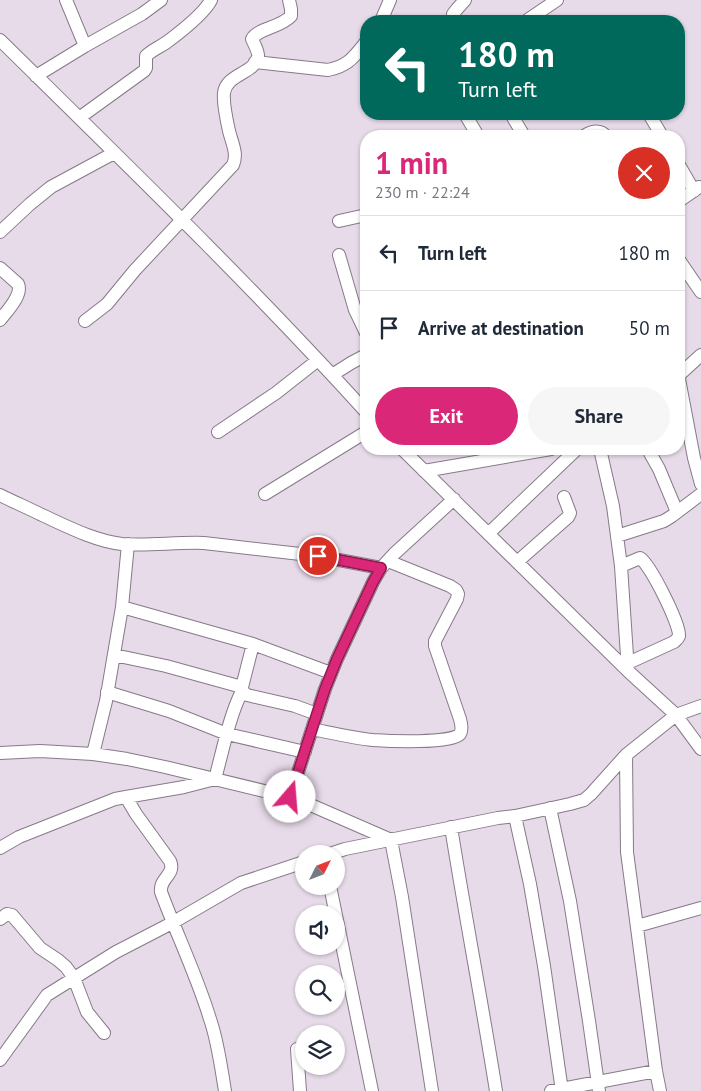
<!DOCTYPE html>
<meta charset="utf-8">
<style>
body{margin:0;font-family:"PT Sans",sans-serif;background:#f6f6f7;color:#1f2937;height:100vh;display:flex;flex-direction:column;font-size:19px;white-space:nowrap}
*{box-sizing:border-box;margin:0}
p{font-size:16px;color:#747a83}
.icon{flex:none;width:28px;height:28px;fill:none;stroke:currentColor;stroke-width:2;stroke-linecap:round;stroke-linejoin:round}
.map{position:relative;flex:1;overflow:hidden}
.details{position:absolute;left:360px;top:130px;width:325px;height:325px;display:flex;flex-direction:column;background:#fff;border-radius:20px;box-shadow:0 1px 4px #0004}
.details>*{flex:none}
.hud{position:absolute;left:360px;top:15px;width:325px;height:105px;border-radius:20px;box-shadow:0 1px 4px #0004;background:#00695c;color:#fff;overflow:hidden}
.needle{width:32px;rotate:48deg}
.fabs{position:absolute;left:295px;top:845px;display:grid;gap:10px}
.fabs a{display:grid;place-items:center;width:50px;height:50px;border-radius:50%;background:#fff;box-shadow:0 1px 4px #0004;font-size:25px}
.pin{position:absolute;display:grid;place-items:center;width:42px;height:42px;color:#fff;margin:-21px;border:2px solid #fff;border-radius:50%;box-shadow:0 1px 5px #0007}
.me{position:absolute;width:55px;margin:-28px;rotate:18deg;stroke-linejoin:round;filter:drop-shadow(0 0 4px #0008)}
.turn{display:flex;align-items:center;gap:18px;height:105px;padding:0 15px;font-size:22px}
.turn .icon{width:65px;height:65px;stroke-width:2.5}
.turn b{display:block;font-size:35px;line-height:42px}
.round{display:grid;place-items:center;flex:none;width:52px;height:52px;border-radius:26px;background:#f6f6f7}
.head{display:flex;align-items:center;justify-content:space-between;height:85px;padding:0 15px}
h1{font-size:30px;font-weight:700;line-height:38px;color:#db2777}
.primary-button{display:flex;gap:10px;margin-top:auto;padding:10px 15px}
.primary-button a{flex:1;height:58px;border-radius:30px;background:#db2777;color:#fff;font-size:20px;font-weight:700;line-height:58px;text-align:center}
.primary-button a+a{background:#f6f6f7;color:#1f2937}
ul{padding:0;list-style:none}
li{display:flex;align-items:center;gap:15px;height:75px;padding:0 15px;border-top:1px solid #e0e1e3}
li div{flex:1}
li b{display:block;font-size:19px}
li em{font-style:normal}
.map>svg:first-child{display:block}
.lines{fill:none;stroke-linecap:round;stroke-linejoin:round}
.minor-casing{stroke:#867a88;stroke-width:14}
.minor{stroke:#fff;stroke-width:12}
.route-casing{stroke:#8e194d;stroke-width:12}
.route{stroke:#db2777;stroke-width:9}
</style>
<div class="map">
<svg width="701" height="1091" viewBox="0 0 701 1091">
<rect width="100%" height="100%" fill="#e7dae9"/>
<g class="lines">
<defs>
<path id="minor" d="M66,0L85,46
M381,21L390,0
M455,21L453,14L457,9L465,0
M526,21L557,0
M0,40C124,162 249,283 366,412
M255,62L328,70C348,66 353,58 366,42
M36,76L85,46L142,14L161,0
M465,114L478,136
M511,114L524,136
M649,114L662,136
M79,118L144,71L146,68V56C152,50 160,47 167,42C179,33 204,14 211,0
M584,136C592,131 599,129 606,136
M679,165L694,191
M679,201L699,187
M339,221L366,215
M0,232L30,204L51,187L114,153
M339,255L355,310L366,333
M679,260L701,292
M0,268L18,284C23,295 7,311 0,320
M85,321L107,304L135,270L233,165C238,154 232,143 229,131C227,122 223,102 224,93C226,74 254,74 258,57C259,52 254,44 252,39C258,28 280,28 291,16V9L289,0
M332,375L351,363L366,355
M679,375L701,355
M679,379L694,458L701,484
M218,432L276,393L318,360
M402,449L628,671L676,715L701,749
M600,449L613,506L621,566L628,671
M650,453L659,469L677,512
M424,471L551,449
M265,494L366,432
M0,495C14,502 28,508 42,515C66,526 95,541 122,544C149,546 176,542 204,543L318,556L381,568
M489,533L577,449
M617,536L664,521L672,516L701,494
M517,562L568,517L570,513L564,497
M621,566L640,558C650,564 680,624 679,636C678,639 676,640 674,642L628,663
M122,607L253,644L331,673
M253,644L242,687V691L247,695L295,706L317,714
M114,655L166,666L242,687
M107,692L169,711L227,734L305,752
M312,729C332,733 353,738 373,740C388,741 451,744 460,734C463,729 461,723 460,719L435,646V641L457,599L458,594L456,590L450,586L388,561
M0,753L40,751L93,754L127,759L165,767L297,799L391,840L402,897L432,1091
M93,754L106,701L122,607L128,544
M626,755L627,852L656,1071L660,1091
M126,797L136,814L170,861C176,875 159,878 161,892C177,935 197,976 210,1019C218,1042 221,1067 225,1091
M290,797L325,689L337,659L373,582L381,568L394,554L454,499
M550,808L570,901L589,1021L599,1091
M515,816L530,884L544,966L562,1091
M451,827C465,915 482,1003 496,1091
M0,848L19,837L115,799L126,797L184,787L215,779C223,750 229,717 242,691
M330,854L345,849L498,818L515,816L570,804L584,800L591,794L626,755L676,715L701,706
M330,886L372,1091
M0,919L7,914L12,915L40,948L58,960L66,967L74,978L87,1012L104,1033
M637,926L701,908
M297,1049L300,1091
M0,1060L47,995L116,952L172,923L241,883L304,862
M551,1091L656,1071"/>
</defs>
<use href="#minor" class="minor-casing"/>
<use href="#minor" class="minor"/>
</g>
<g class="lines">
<defs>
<path id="route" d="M290,797L325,689L337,659L373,582L381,568L318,556"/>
</defs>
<use href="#route" class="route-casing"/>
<use href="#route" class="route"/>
</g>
</svg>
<div class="fabs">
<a><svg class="needle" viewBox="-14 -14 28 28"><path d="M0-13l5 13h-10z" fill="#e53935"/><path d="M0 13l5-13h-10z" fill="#747a83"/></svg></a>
<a><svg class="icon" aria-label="sound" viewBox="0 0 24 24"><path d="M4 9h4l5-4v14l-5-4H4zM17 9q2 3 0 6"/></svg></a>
<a><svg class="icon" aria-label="search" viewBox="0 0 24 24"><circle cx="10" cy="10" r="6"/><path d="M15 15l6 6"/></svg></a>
<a><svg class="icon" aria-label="layers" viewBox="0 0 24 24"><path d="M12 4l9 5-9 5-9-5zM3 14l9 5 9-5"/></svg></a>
</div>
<div class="pin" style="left:318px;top:556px;background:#d93025"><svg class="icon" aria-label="arrive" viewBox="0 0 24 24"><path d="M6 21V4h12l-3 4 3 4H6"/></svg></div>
<svg class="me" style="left:290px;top:797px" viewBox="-20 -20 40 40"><circle r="19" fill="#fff"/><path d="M0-13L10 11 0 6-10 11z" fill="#db2777"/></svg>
<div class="hud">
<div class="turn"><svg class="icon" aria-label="left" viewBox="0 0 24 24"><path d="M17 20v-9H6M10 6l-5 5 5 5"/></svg><div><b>180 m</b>Turn left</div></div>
</div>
<section class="details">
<div class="head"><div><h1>1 min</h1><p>230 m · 22:24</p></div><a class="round" style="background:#d93025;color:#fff"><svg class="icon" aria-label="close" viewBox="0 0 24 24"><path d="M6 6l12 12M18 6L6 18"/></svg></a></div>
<ul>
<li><svg class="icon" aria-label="left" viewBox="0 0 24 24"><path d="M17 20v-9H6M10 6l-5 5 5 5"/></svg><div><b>Turn left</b></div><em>180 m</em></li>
<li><svg class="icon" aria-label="arrive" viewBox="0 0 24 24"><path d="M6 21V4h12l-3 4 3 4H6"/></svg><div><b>Arrive at destination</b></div><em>50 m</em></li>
</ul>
<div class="primary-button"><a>Exit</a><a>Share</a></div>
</section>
</div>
